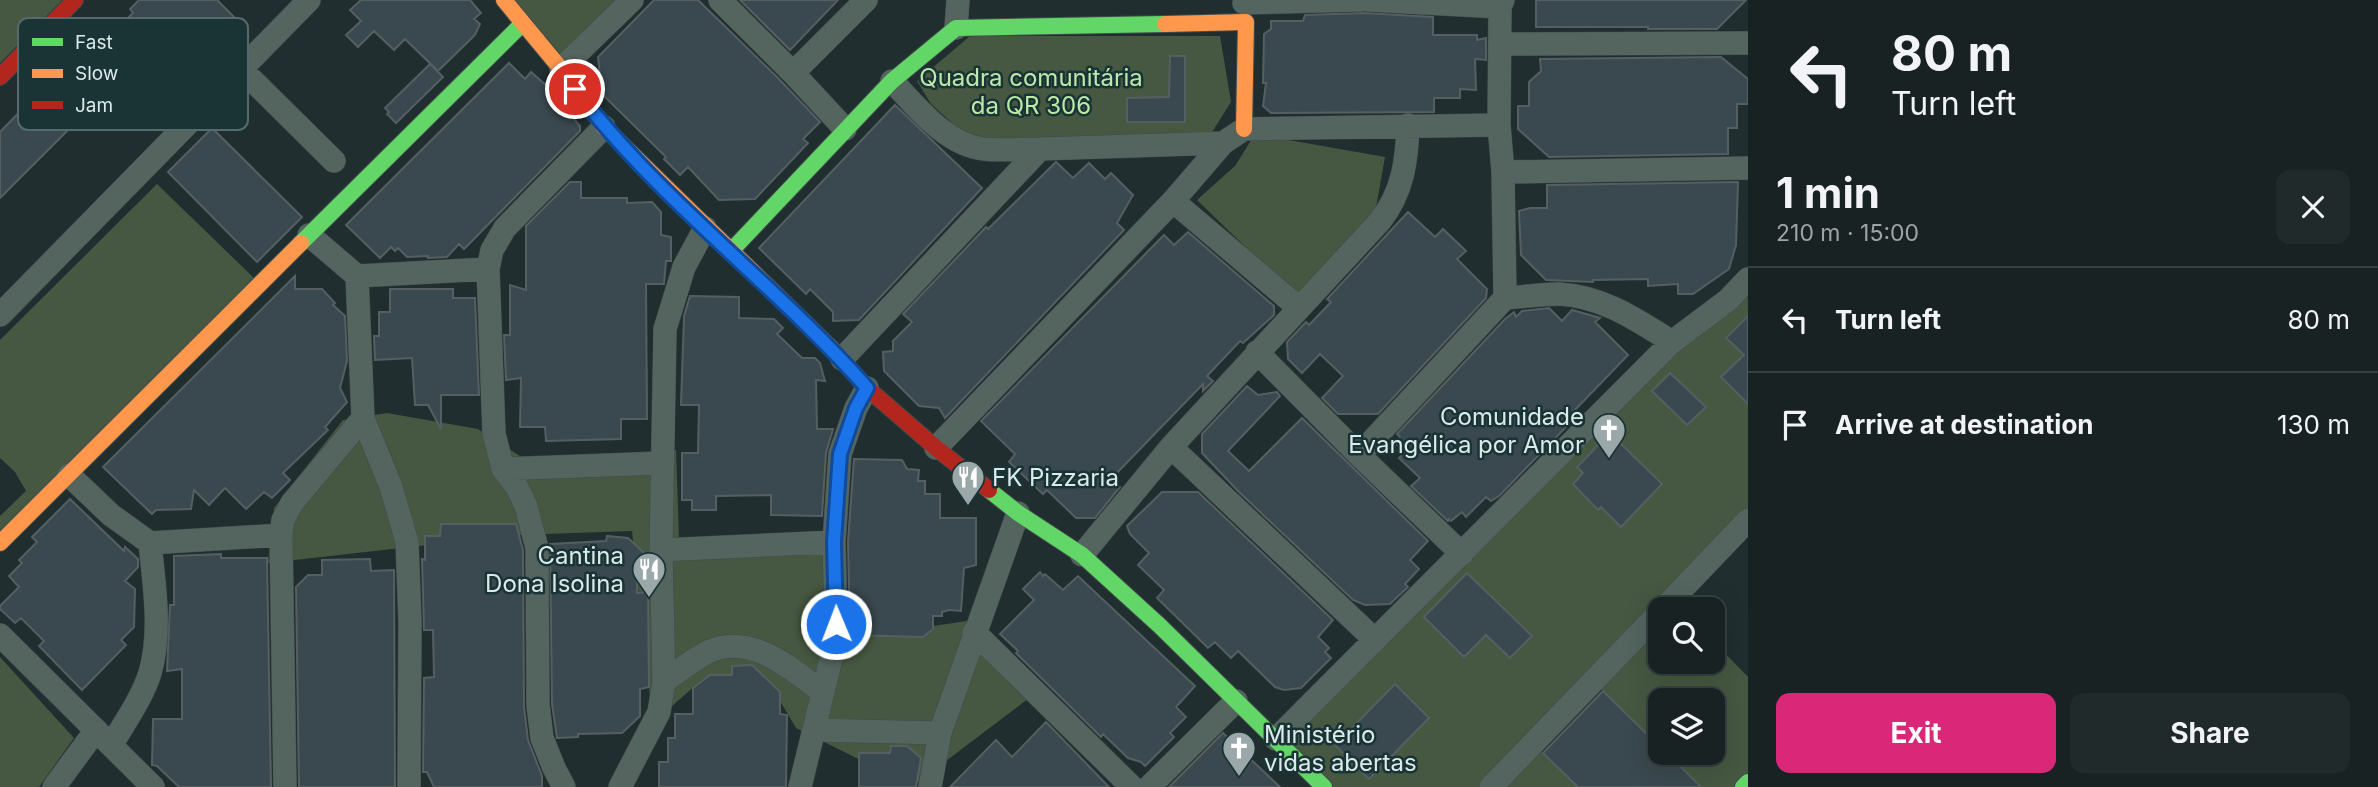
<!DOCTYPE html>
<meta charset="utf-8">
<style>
body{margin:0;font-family:Inter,sans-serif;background:#212a2b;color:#f1f3f6;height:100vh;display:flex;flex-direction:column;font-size:26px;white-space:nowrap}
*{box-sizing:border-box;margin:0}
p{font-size:23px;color:#9fa4a6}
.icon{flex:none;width:38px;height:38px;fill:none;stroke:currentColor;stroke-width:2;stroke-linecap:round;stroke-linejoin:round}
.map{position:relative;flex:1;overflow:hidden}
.sheet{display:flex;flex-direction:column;background:#182223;width:630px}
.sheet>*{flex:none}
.banner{background:#182223;color:#f1f3f6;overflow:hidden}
.controls{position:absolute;left:1648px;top:597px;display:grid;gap:14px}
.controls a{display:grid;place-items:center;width:77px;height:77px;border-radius:14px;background:#182223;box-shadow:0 7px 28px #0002,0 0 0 2px #363f41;font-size:35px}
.pin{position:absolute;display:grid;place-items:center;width:60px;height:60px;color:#fff;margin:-30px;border:4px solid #fff;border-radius:50%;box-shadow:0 2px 7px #0007}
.me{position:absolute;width:77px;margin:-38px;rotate:359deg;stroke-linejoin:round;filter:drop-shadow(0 0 5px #0008)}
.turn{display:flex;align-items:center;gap:24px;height:147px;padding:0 28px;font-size:32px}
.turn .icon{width:91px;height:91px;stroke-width:2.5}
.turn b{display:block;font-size:49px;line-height:60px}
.round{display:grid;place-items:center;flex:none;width:74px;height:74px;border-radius:14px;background:#212a2b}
.headline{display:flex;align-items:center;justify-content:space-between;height:119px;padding:0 28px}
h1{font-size:42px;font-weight:700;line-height:52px}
.cta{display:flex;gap:14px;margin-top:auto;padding:14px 28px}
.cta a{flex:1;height:80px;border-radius:14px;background:#db2777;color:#fff;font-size:28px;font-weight:700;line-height:80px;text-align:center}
.cta a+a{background:#212a2b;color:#f1f3f6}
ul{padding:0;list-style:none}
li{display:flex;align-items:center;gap:21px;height:105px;padding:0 28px;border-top:2px solid #363f41}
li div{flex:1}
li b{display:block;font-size:26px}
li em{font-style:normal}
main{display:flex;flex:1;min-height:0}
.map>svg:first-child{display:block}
.green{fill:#465841}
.building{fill:#3a494f;stroke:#555f62;stroke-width:2}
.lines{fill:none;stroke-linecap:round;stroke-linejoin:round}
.street-casing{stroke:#404b4b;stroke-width:24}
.fast-casing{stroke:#404b4b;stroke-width:18}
.slow-casing{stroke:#404b4b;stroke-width:18}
.jam-casing{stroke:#404b4b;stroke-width:18}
.street{stroke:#54645f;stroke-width:23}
.fast{stroke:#63d668;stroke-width:16}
.slow{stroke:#ff974d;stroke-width:16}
.jam{stroke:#b3261e;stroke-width:16}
.route-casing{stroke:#114b97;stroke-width:18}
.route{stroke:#1a73e8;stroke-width:12}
.labels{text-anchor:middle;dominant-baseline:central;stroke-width:5;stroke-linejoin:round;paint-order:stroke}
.park-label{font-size:24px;fill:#bbe9a8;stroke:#1a3335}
.poi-label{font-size:24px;fill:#dbeaeb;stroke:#1a3335;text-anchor:end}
.key{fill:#1a3335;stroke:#546a6c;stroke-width:2}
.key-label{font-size:19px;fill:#dbeaeb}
</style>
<main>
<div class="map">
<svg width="1748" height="787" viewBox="0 0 1748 787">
<rect width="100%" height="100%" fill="#202e2f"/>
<path class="green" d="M0,0H62L0,63Z
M504,0H632L561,69Z
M970,36H1220L1231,102L1209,137L1038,148L964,134L931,104L917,81Z
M1255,134L1385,157L1374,219L1297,297L1197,200L1235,166Z
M157,184L254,278L0,532V516L26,491L15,472L0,458V340Z
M1748,278V520L1661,611V662H1713V641L1748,677V774L1738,787H1700L1666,753L1713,752V700H1661V748L1593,681L1533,744L1578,787H1324L1279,740Z
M387,413L478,429L523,458L676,450L679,538L822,532L840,640L973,620L1041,689L913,786L796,728L770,684L731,676L697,684L671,707L652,716L632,531L517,535L268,563L274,508L343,420Z
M0,657L74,738L39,787H0Z"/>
<path class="building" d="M139,0H217L235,18L169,84L159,74L148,86L135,73L113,85L0,198V132L79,51L89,58L133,13L130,9Z
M361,0H470L481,13L474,19L480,24L475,35L438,71L405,39L394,50L374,31L358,47L346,35L361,21L350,10Z
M654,0H698L777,77L820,122L803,139L808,143L755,199L719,200L688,167L680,175L664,159L666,157L602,94L598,57Z
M740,0H838L790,50Z
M1536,0H1746L1717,29H1648V27H1536Z
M1364,13L1433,17V35H1477V40L1486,38V60L1475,59L1476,90L1460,89V98H1434V112L1271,113L1263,106L1266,83H1263L1264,34L1271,29V21H1303L1305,15Z
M1170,56H1185V122H1127V98L1169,97Z
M1721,57L1748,79V104H1737V128H1728V154L1549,157L1518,129V106H1529V82L1541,71L1540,59Z
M509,63L525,79L531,72L549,88L580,126V131L464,249L459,244L447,257L428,258V256L407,257L398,248L395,251L391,247L380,258L346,225Z
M430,64L443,77L396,123L387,114L389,112L385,108Z
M895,105L982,188L859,320L833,321V312L810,289L806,294L759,248Z
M212,128L302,217L257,262L168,172Z
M1056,162L1073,178L1089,163L1105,179L1111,173L1133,195L1117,223L1124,230L945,418L939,408L919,406L884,371L883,352L893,351V341L912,322L903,314L986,227L988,229Z
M570,182H581V198H627V203L652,202L661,212V235L671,237V261H666L664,284H646L647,419H621V439L546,441L545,427H520L521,378L506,380L504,335H510V285L526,290V226Z
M1738,182L1736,245L1729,269L1693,294H1678V284L1648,286V279L1593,280V282L1546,280L1521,255L1519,211L1530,208H1547V185Z
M1408,212L1435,237L1443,229L1466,251L1457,259L1487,289L1486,298L1378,414H1338L1322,398L1343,376L1320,354L1302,373L1288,359L1287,342L1306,322L1309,325L1331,302L1327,299Z
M1188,232L1274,306V315L1243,343L1240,341L1207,376L1213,381L1203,391V384L1111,479L1120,487L1095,518H1076L1047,490L1043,494L1009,462L1015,454L981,421L1164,235L1174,245Z
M295,276V289H322L335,303L333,305L345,316L347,361L340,388L347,402L325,427L328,430L283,473L290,480L272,498L264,492L246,509L225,488L209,505L194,490L191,509L156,510L152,514L103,467Z
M390,289H453V298H475L479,395H441V429L428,405H415L412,358L375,360L374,336H379V312H390Z
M690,296L739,297V318L774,319L783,328L777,334L802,358H815L820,363L825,381L816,380L817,429H833L826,453L822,516L771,515V495L716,496V510H692V500H682V453H698L699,405H681L684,316Z
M1549,308L1562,321L1572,310L1600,318L1595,322L1628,355L1572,413L1563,424L1566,427L1499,496L1491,501L1486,497L1466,517L1462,512L1451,521L1449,519L1448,521L1411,486L1420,478L1399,458L1402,455L1398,451L1401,448L1396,444L1400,437L1397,434L1505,319L1514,312L1516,317L1522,311Z
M1748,316V404L1721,377L1744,355L1726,338Z
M1670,373L1706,407L1687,425L1652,391Z
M1247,386L1258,395L1277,392L1280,396L1228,451L1249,471L1302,418L1428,541L1410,560L1419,569L1405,584L1408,587L1390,604L1365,605L1353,600L1239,492L1202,453V434Z
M1610,433L1662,484L1621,527L1601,507L1598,510L1573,484L1583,473L1577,467Z
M854,459L902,460L907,469L919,470L918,481H925V494H940V518H976V565L964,568L961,611L949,610L942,612V616H933V629L923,637L850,635L848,542Z
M1162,492H1198L1333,620L1318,637L1329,648L1325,652L1331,658L1301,688L1284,690L1275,687L1238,651L1231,658L1215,642L1208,648L1157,598L1164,590L1138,565L1149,553L1130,534L1127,526Z
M70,499L124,551L125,547L138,559V567L125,581L135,589L134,627L121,640L126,645L82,690L39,646L44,641L21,618L15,623L0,609V606L19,587L9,576L22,563L19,560L37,542L32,537Z
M441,524H516L523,550L524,707L528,740L542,776V787H434L427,772H423L424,678L434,677L433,630H424L422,559L425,560V536H440Z
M607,536L628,538L644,553L637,559V593L648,592L649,687L640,689V716L622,733L578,734V737L557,738L552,704L550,544L606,541Z
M221,554V558H267L271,787H179L157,766L152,765L153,719H182V669L167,671L170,605H174V556Z
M370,559L371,571L394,570L395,787H299L296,587L308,575H322V560Z
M1040,572L1043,576L1045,574L1063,590L1078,576L1195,686L1176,707L1186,717L1170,733L1174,737L1145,766L1141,762L1128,758L1103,734L1101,737L1016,653L1018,651L1000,634L1034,600L1023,589Z
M1467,573L1532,636L1510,658L1486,635L1464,657L1424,617Z
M752,665L780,692V714L787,715L786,787H659V762H668V738H675V714H693V688L710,675H732V666Z
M1395,684L1429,718L1369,779L1335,745Z
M1603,691L1661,748V752H1666L1701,787H1578L1543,753Z
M1046,722L1109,787H950L996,740L1012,757Z
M1223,733L1280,787H1169Z
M891,746H907L921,758L916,787H859V753H890Z"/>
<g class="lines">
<defs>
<path id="street" d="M720,0L793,73
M1368,0L1500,7
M1244,3L1361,0
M956,28L958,0
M1501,44L1748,43
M241,69L334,161
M561,69L632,0
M892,81C917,107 946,145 984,149C1003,151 1022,149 1040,149
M845,129L793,73L866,0
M1503,172L1748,168
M1173,201L1299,308
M309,235L357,276L363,418L391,487L407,542L410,622L409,787
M488,269L494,434L503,469L517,487L526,506L537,548L538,705L542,738L554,768L564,787
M357,276L488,269L492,250L505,228L604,127
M1505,298C1523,297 1541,294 1559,294C1602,296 1637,320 1672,342
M0,315L309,0
M1257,352L1359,455
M842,359L1040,149L1223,143
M1171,447L1375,640
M936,448L1173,201L1223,143L1244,129L1499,125
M503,469L663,463
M69,475L111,515L150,543L281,535
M661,550L834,542
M1462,554L1359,455L1505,298L1503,172L1499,125L1500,7L1503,0
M1082,555L1171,447L1380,221C1403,192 1407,160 1408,125
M1663,609L1748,520
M974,632L1132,787
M0,635L153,787
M664,682C679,671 693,659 710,651C751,633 792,669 822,692
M814,730L940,733
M1276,739L1672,342L1728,300L1748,279
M112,744C125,722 142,698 150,673C162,631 154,585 150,543
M54,787L96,730
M285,787L281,535L283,520L292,503L363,418
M620,787L659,712L664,682L661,550L665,329L684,267L705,228
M800,787L831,659L836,624L834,542L840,454L856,408L867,388
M930,787L940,733L1018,513
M1149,787L1236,701
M1491,787L1661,611"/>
<path id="fast" d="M301,243L522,24
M730,252L892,81L956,28L1165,24
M989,490L1018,513L1082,555L1160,626L1324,787
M1743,787L1748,782"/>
<path id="slow" d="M504,0L561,69L604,127L832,349
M1165,24L1246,22L1244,129
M0,543L301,243"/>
<path id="jam" d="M0,77L75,0
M832,349L867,388L936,448L989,490"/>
</defs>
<use href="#street" class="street-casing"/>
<use href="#fast" class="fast-casing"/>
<use href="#slow" class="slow-casing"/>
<use href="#jam" class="jam-casing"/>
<use href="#street" class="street"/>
<use href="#fast" class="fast"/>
<use href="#slow" class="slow"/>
<use href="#jam" class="jam"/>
</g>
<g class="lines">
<defs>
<path id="route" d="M575,89C659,200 775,284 867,388L856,408L840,454L834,542L836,624"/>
</defs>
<use href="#route" class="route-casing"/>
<use href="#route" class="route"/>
</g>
<defs>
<symbol id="church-pin" viewBox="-11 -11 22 30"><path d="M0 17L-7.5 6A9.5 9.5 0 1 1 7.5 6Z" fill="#9aa8a9" stroke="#1a3335"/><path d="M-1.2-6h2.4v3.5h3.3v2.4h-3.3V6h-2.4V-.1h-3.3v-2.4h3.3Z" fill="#fff"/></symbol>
<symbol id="restaurant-pin" viewBox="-11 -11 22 30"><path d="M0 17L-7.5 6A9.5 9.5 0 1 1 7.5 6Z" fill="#9aa8a9" stroke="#1a3335"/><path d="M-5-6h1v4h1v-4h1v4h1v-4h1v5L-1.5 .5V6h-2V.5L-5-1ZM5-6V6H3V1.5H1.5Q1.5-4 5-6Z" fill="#fff"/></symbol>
</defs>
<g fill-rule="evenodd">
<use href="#church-pin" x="1590" y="411" width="38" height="52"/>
<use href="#restaurant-pin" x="949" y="458" width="38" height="52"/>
<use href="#restaurant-pin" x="630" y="550" width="38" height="52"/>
<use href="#church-pin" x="1220" y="729" width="38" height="52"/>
</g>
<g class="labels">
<g class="park-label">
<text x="1031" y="77">Quadra comunitária<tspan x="1031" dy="28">da QR 306</tspan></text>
</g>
<g class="poi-label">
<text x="1584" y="416">Comunidade<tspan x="1584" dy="28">Evangélica por Amor</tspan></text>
<text x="992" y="477" text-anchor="start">FK Pizzaria</text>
<text x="624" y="555">Cantina<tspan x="624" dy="28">Dona Isolina</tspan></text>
<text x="1264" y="734" text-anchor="start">Ministério<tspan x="1264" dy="28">vidas abertas</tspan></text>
</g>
</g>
<rect x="18" y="18" width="230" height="112" rx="10" class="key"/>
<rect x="32" y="38" width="31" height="8" fill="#63d668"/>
<rect x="32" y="69" width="31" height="9" fill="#ff974d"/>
<rect x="32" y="101" width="31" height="8" fill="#b3261e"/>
<g class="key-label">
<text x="75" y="49">Fast</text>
<text x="75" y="80">Slow</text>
<text x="75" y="112">Jam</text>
</g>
</svg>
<div class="controls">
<a><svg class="icon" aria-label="search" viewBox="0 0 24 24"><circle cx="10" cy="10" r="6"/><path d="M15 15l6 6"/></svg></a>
<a><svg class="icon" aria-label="layers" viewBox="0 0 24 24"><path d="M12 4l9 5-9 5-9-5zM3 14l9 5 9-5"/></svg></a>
</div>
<div class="pin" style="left:575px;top:89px;background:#d93025"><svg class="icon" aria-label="arrive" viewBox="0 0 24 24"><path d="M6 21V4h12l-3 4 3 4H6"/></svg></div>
<svg class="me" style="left:836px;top:624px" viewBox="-20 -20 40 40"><circle r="17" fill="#1a73e8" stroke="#fff" stroke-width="3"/><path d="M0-11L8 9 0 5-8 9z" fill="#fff"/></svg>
</div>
<section class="sheet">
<div class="banner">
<div class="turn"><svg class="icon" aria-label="left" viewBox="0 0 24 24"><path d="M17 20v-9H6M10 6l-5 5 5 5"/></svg><div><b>80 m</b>Turn left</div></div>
</div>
<div class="headline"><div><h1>1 min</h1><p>210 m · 15:00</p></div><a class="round"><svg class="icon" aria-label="close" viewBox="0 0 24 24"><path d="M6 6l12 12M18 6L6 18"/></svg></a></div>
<ul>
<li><svg class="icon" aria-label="left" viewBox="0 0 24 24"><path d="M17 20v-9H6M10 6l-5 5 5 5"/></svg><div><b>Turn left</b></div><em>80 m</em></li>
<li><svg class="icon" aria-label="arrive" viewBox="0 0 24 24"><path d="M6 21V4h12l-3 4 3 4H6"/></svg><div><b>Arrive at destination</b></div><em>130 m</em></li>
</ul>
<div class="cta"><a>Exit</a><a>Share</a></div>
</section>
</main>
